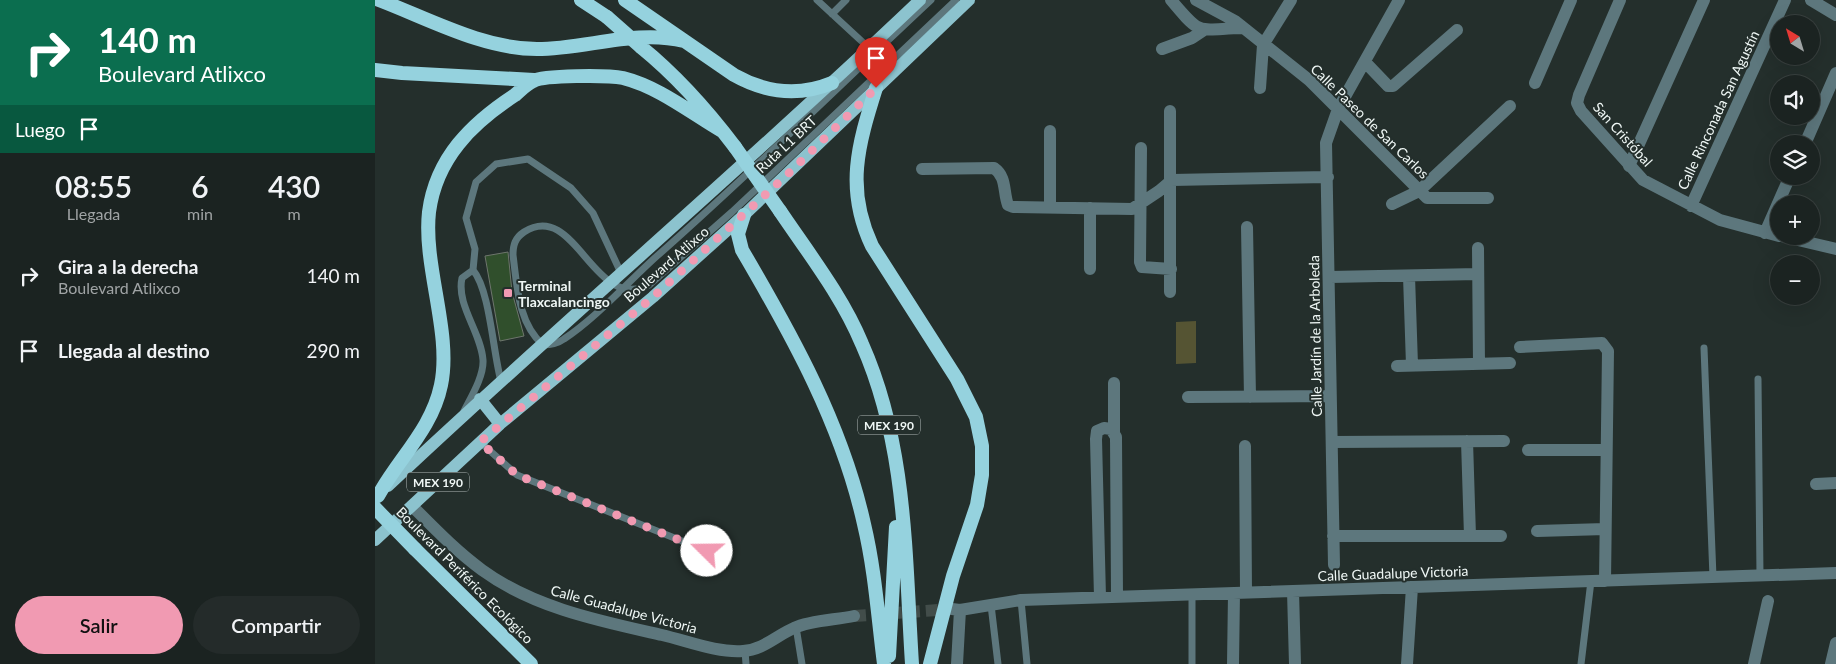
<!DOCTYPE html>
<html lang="es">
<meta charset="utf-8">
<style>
body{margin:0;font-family:Lato,sans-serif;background:#242b2a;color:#f1f3f6;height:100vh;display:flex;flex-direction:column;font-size:19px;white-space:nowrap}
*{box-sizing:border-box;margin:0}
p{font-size:16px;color:#a0a4a5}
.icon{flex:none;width:28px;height:28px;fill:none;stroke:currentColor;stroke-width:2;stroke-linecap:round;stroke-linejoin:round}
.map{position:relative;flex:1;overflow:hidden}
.side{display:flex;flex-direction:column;background:#1b2321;width:375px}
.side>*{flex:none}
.guide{background:#0b6e4f;color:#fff;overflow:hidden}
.needle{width:32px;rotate:322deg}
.tools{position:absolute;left:1395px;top:15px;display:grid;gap:10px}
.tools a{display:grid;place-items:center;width:50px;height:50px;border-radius:50%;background:#1b2321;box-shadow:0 5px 20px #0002,0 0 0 1px #39403f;font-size:25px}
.pin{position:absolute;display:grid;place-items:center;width:42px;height:42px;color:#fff;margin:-51px -21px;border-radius:50% 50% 50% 0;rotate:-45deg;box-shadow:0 0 5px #0007}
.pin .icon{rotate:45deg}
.me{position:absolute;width:55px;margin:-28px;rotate:292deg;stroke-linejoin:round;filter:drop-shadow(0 0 4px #0008)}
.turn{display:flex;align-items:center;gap:18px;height:105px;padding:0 15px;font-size:22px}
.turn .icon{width:65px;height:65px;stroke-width:2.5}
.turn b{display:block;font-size:35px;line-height:42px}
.then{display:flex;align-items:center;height:48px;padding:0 15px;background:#0003;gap:10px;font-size:19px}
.eta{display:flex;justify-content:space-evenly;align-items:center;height:85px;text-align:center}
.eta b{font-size:30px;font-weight:600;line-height:35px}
.button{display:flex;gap:10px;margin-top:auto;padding:10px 15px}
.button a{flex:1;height:58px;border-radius:30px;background:#f19ab2;color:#111;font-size:20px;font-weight:600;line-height:58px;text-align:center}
.button a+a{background:#242b2a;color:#f1f3f6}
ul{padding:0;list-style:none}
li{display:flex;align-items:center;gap:15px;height:75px;padding:0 15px}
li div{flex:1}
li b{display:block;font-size:19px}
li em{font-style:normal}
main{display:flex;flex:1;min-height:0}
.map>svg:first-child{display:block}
.green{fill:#555433}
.building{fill:#304f2c;stroke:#6e766d}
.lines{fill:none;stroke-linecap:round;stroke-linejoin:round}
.minor-tunnel{stroke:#424d4a;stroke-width:12;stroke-dasharray:12 6;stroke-linecap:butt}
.service{stroke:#5d777d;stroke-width:7}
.minor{stroke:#5d777d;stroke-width:12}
.primary{stroke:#8cc3ce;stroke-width:12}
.trunk{stroke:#95d2de;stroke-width:14}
.trunk-bridge{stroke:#95d2de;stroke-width:14}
.route{stroke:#f19ab2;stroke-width:9;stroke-dasharray:0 16.2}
.poi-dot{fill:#f19ab2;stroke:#242f2c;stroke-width:2}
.labels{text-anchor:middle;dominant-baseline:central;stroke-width:4;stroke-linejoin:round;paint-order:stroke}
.shield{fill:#242f2c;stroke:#b2bbb9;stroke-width:1}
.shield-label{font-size:12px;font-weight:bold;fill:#eff7f5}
.street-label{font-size:14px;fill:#eff7f5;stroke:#242f2c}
.poi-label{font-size:14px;font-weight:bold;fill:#eff7f5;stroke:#242f2c;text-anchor:start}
</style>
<main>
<section class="side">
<div class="guide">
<div class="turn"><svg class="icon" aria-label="right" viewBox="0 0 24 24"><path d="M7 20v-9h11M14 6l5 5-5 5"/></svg><div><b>140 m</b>Boulevard Atlixco</div></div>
<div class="then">Luego<svg class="icon" aria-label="arrive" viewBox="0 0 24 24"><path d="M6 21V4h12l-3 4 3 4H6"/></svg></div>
</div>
<div class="eta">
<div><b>08:55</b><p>Llegada</p></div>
<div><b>6</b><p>min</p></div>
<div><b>430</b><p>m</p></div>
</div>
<ul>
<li><svg class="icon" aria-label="right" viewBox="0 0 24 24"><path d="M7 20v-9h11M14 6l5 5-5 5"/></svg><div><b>Gira a la derecha</b><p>Boulevard Atlixco</p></div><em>140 m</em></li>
<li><svg class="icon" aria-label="arrive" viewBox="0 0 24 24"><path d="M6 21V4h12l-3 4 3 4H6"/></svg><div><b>Llegada al destino</b></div><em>290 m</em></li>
</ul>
<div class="button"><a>Salir</a><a>Compartir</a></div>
</section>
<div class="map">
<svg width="1461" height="664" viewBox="0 0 1461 664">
<rect width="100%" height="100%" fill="#242f2c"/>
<path class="green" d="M821,321V363L801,364V322Z"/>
<path class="building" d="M133,252L137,292L149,336L125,341L110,256Z"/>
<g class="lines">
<path class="minor-tunnel" d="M479,616L577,609"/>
<path class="service" d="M442,0L494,48
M556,0C465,85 376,173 282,256C253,282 221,318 189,339C182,344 176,345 168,345C143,323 142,286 138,255C138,245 140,238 149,232C201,199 218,313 274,285L357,212L581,0
M457,14L471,0
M98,270L100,249L91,218L101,182L121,164L153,159L196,188L218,213L246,273
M1329,348L1338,577
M1383,379L1385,576
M89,411C96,397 109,376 108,360C106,332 81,305 87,278L98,270C115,290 118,353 126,381
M105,442L142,475L332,551
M646,600L652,664
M616,605L623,664
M421,627L427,664
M370,651L371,664
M817,664V594
M1206,664L1216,581"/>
<path class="minor" d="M796,0C827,37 821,29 868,28
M821,0L860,21L934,80L1052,198H1113
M1245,0L1204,95L1202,103L1206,111L1268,180L1345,220L1404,236
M1436,0L1461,15
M787,49L817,38L829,30
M990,62L1013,86H1018L1082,30
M1160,83L1196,0
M885,88L888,45L916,0
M795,111V292
M1430,144L1461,73
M766,148L765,262L767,267L796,269
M1254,166L1329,0
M547,169L619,168C632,177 628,192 633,205L638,207L757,209L784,191L797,180L953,177
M1017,204L1044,191L1135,106
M1316,206L1410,0
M675,208V131
M872,227L875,397
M1390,233L1415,176
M1406,236L1461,249
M1103,248L1104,364
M715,269V208
M1034,276L1037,365
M955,277L1103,274
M1145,347L1227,343L1233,351L1230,581
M1022,366L1135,363
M813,397L955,396
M739,432V383
M1092,441L1095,536
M957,442L1129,441
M870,446L871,592
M1153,450H1231
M1441,484L1461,483
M37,506C59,528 81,551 107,570C159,608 225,621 287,635C313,641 342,653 368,651C388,650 402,635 419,628C436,620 461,620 479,616
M1162,531L1230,529
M958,536H1126
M959,565L951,143L963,109L1024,0
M918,591L920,664
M725,597L721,439L722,431L729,428L736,429L741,437L742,596
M577,609L585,610L646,600L1461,573
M582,664L585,610
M858,664L859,593
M1032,664L1037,587
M1379,664L1393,601
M1456,664L1461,643"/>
<path class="primary" d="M105,399L125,424
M13,486C188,321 371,166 545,0
M0,540L125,424L278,297L369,215L594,0"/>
<path class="trunk" d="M4,0C54,19 108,49 162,49C211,49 261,29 309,41
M206,0L232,17
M250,0L359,75C391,93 423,97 457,83
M266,47C303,77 332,110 360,147
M0,70L27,73L159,80
M501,88C483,145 470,189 497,246L582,379L601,417L607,446V475L602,505L578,576L555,664
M405,211C434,254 467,296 487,344C532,445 530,555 537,664
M369,215L363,234L367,250C418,337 467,425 489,524C500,570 503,617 509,664
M3,496C23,459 57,429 66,385C77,333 48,266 54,212C61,158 97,123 140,95C146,90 151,84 158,81C169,75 233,75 248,78C284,87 316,113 347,131
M40,549L156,664
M514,656L521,527"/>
<path class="trunk-bridge" d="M232,17L266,47
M360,147L405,211
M0,508L40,549"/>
</g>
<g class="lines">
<path class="route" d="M332,551L142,475L105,442L278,297L413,174L501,88"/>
</g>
<rect class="poi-dot" x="128" y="288" width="10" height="10" rx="2.5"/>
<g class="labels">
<g class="shield">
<rect x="483" y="415.5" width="62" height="19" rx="4"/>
<rect x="32" y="472.5" width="62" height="19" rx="4"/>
</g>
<g class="shield-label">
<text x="514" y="425">MEX 190</text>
<text x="63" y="482">MEX 190</text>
</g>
<g class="street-label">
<text transform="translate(1343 110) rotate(-65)">Calle Rinconada San Agustín</text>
<text transform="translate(995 121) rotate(44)">Calle Paseo de San Carlos</text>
<text transform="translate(1248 134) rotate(48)">San Cristóbal</text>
<text transform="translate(411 144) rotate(-43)">Ruta L1 BRT</text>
<text transform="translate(291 264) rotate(-41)">Boulevard Atlixco</text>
<text transform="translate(940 336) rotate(-91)">Calle Jardín de la Arboleda</text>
<text transform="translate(1018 573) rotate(-2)">Calle Guadalupe Victoria</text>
<text transform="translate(90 575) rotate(45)">Boulevard Periférico Ecológico</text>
<text transform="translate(249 609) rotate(15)">Calle Guadalupe Victoria</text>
</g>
<g class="poi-label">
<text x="143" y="285">Terminal<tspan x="143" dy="16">Tlaxcalancingo</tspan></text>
</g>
</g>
</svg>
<div class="tools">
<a><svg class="needle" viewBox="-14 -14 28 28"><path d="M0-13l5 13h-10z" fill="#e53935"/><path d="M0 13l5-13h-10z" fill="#a0a4a5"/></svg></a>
<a><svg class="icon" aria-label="sound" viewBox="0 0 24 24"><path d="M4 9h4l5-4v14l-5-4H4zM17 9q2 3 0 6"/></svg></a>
<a><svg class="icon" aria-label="layers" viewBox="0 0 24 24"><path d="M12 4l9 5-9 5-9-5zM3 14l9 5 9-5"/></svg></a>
<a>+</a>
<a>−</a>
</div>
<div class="pin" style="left:501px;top:88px;background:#d93025"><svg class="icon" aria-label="arrive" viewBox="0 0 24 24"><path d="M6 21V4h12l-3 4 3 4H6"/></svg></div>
<svg class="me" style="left:332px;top:551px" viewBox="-20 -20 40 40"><circle r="19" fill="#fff"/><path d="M0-13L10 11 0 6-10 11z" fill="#f19ab2"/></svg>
</div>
</main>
